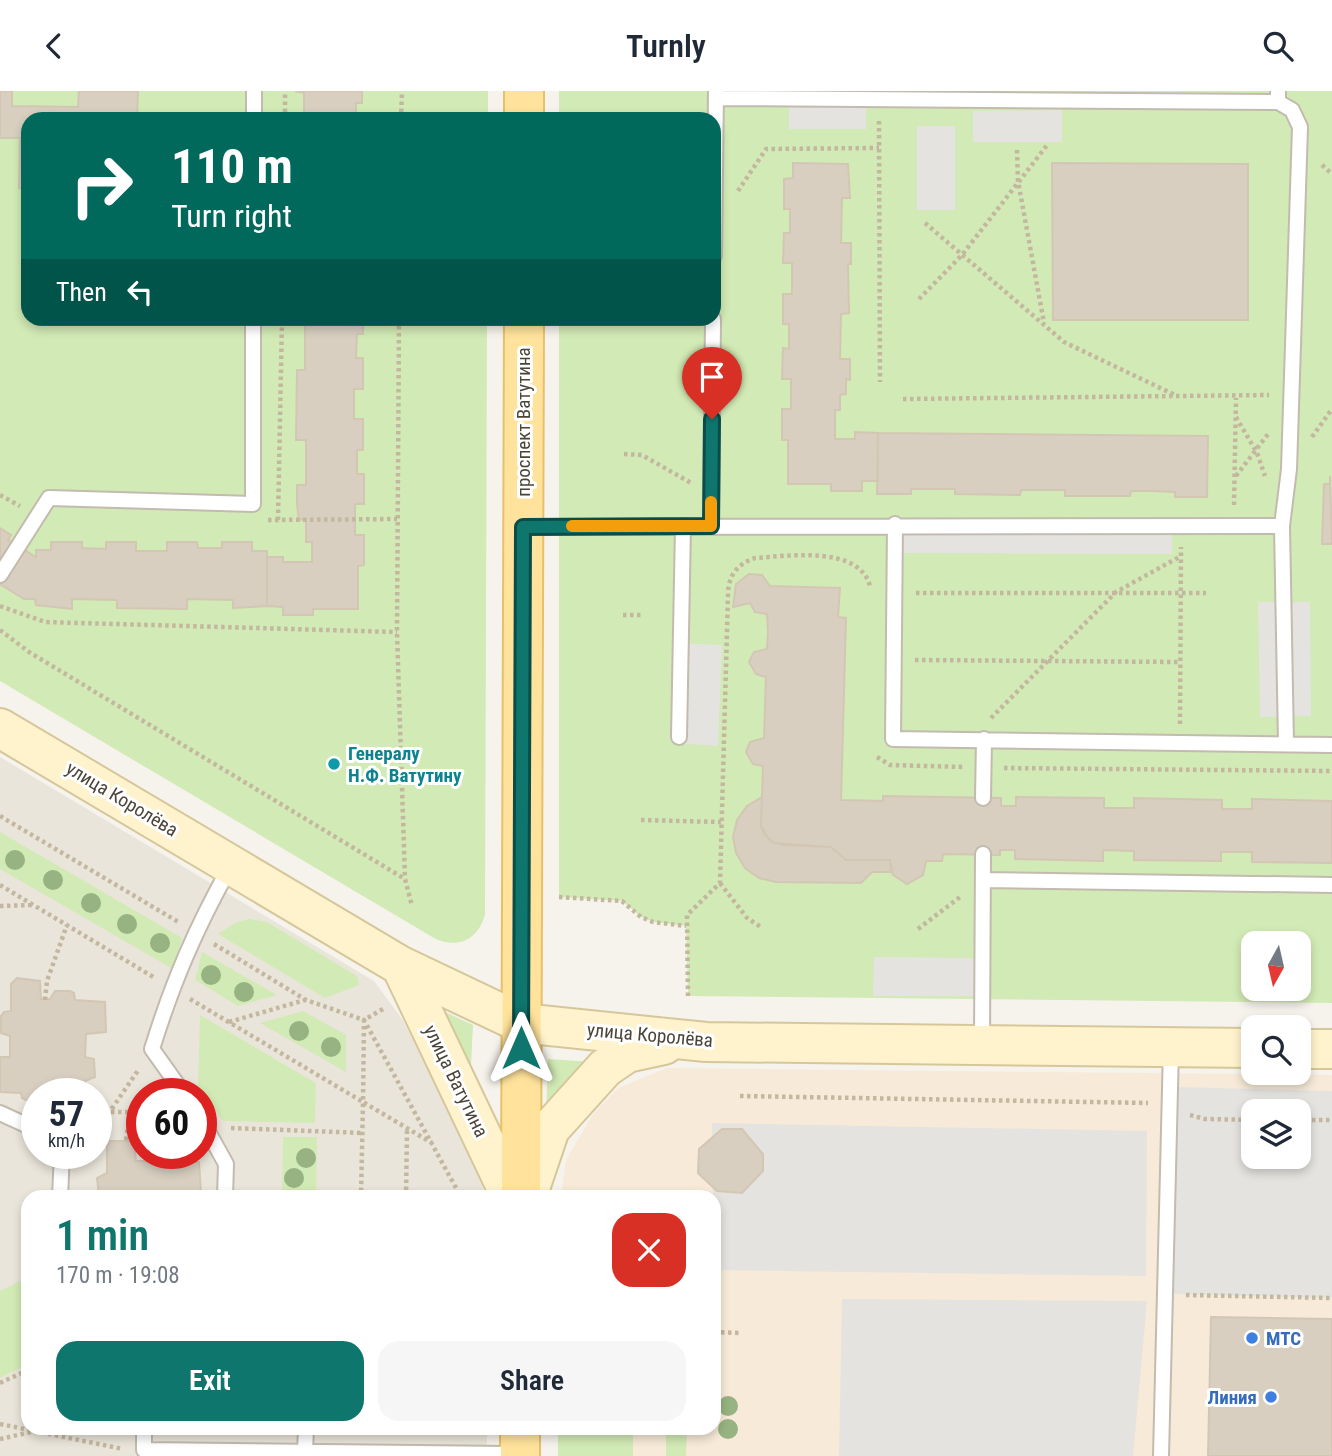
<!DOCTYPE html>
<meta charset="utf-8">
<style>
body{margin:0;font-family:"Roboto Condensed",sans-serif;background:#f6f6f7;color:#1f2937;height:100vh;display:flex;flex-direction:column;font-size:26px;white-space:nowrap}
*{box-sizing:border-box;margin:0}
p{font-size:23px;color:#747a83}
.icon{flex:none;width:38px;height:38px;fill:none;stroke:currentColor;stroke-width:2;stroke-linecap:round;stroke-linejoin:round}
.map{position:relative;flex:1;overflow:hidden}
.sheet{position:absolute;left:21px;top:1099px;width:700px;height:245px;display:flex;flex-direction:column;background:#fff;border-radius:21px;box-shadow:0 4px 10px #0003}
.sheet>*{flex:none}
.top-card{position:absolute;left:21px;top:21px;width:700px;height:214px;border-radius:21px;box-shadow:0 4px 10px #0003;background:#00695c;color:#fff;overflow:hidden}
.needle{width:46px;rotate:188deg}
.buttons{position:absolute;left:1241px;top:840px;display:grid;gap:14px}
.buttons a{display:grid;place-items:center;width:70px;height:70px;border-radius:14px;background:#fff;box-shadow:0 4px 10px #0003;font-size:35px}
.speed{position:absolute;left:21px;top:987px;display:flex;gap:14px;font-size:35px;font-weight:700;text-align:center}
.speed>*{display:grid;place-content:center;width:91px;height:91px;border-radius:50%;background:#fff;box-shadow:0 4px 10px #0003;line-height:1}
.speed small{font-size:18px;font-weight:400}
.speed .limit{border:10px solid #d22;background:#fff;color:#111}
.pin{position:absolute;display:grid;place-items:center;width:60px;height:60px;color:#fff;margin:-72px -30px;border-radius:50% 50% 50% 0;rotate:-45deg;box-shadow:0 0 7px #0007}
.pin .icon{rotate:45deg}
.me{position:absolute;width:77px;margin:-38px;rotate:0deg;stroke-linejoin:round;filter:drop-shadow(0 0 5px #0008)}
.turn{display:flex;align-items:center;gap:24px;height:147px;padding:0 35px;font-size:32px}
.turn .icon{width:91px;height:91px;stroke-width:2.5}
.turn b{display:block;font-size:49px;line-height:60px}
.then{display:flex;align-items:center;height:66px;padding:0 35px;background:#0003;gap:14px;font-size:26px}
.round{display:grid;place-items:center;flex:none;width:74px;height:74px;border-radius:21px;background:#f6f6f7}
.head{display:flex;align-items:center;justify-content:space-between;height:119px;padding:0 35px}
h1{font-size:42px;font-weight:600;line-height:52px;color:#0f766e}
.action{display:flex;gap:14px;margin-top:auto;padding:14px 35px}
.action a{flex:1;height:80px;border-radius:21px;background:#0f766e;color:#fff;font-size:28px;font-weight:600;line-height:80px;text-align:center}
.action a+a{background:#f6f6f7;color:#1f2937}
header{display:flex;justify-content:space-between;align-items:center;height:91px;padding:0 35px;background:#fff;font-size:32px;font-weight:600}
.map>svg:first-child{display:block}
.residential{fill:#eae5da;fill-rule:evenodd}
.commercial{fill:#f7ead8;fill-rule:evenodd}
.green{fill:#d2eab5;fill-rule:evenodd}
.parking{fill:#e5e3e0;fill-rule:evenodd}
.building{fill:#d8cfc1;stroke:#d3c7b4;stroke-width:2}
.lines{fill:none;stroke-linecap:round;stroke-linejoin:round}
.lane-casing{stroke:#c2bbae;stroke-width:18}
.secondary-casing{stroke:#d6c79b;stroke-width:42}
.primary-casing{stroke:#e6c16a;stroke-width:42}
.path{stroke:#c4b79f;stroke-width:4.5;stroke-dasharray:3.5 3.5;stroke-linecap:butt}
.lane{stroke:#fff;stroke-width:14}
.secondary{stroke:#fff3cd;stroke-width:38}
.primary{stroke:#ffe39c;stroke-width:38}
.tree{fill:#97b381}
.route-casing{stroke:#0a4d48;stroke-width:18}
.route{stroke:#0f766e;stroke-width:12}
.slow{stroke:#f59e0b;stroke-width:12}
.culture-dot{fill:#0f9aa8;stroke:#fff;stroke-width:2.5}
.shop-dot{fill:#3f7fe0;stroke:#fff;stroke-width:2.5}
.labels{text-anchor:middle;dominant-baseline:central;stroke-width:6;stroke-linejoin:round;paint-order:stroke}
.street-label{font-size:19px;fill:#4b4439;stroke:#fff}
.culture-label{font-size:19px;font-weight:bold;fill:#0d838f;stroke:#fff;text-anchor:start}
.shop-label{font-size:19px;font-weight:bold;fill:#366cbe;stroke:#fff;text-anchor:start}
</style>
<header><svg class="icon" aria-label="back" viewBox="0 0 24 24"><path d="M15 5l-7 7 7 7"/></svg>Turnly<svg class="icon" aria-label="search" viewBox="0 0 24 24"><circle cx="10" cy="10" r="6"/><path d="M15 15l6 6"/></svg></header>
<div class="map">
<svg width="1332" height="1365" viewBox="0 0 1332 1365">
<rect width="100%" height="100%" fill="#f6f3ec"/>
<path class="residential" d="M0,666L374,890L402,928L477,1073L485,1106H28V1337H487V1365H0ZM37,1003H96V1062H37ZM142,1003H201V1062H142Z"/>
<path class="commercial" d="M667,977L1332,984V1365H558V1337H714V1106H561L566,1069L593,1023L618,997ZM1253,1020H1298V1066H1253Z"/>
<path class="green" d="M0,0H488V28H28V228H487L485,823C479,848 458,859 434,847L0,590Z
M559,0H1332V912L688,905L686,835L653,831L641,826L622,810L559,806V228H714V28H559ZM1253,852H1298V898H1253Z
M0,741L182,847L173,878L0,778Z
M249,828L267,831L357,885L359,894L325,907L218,843L235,832Z
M202,861L277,904L238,915L195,889Z
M430,914L473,934L470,993Z
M303,920L346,944V981L260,932Z
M200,924L316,992L315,1032L223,1030L198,994Z
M548,968L594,971L546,1027Z
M283,1046H317L316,1106H282Z
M28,1186V1273L0,1287V1200Z
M558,1337H633V1365H558Z
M666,1337H687L686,1365H666Z"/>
<path class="parking" d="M789,7H866V38H789Z
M1062,19V51H973V20Z
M917,35H955V119H917Z
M903,441L1172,442V463L903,462Z
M1258,511H1310L1311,625L1260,626Z
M675,552L722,554L718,655L672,652Z
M874,866L979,867V905H873Z
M1174,996L1332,1000V1207L1170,1203ZM1253,1020H1298V1066H1253Z
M712,1032L1147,1040L1146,1185L714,1179Z
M842,1208L1147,1210L1133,1365H839Z"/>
<path class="building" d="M0,0H12V15L78,16L79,0H138L137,28H28V98L19,97L20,47H0Z
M295,0H362V12H356V28H304V2Z
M793,72L848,73L850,107H842L841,152H851V173H848L849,222L841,223L840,268H850V289L846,288V303L840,304V319H835V348H855V341L878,342V390H862V400H831V393H788V349H782V318H791V288H782L783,257L789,258V233H783V203H792V172H783L784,142H790V118H784V88L793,87Z
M1052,72L1248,73V229H1053Z
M296,228H363V243H357L356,267H363V298H354V328H363V359H357V383H364V413H355V444H364V474L358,475V518H313V524H283V516L267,515V466H283V471H312V451H306V428L299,429L297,413V394H306V349H296L297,279H305V234L296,233Z
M878,342L1208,345L1207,406H1175V401L1153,400H1131L1130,405H1065V399H1021L1020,404L955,403V398H911V403H877Z
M1330,385L1332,453H1322L1324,393H1330Z
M0,437L11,444L8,449L36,466V459H51V451H82V457L106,458V451H136V460H167V451H197L198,457H222V451H252V460H267V515L233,517V509L187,508V518L117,517V509L72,508V518L36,514L35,508H24L0,493Z
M749,483L762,484L770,495L840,497L838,526L846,527L841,709L883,710V705L1001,707V715H1016V706L1104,707V717H1134V707L1222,709V718H1252V708L1332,710V772L1252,771V761H1221V770L1134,769V760L1103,759V770L1015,768V759H1000V764L943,763L942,770H926L923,784L907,793L893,784L890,769H846L831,756L774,752L764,743L761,735L763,675L753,673L746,661L750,651L764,647L766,586L756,583L749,571L754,561L767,558L768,541L767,523L755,521L750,512L733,516L736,493Z
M762,706L761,735L770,750L783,754L831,756L846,769H890L891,781H872L861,792L776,791L759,787L745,777L736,762L733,746L737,729L747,715Z
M17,887L40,890L41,908H50L55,900H70L74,902L75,909L105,911L106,941L86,943L85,966L94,968L95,986L85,990V1003L46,1001L37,1003V1010L26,1009L22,1007L21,1002L0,1001V966H10V945L1,942V925L4,921L11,920V893Z
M722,1038H742L763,1063V1080L742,1102L717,1100L698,1082L699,1058Z
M110,1050H134L136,1070H146L149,1062H168L171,1070L199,1071L201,1102L182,1106L99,1105L97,1087L107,1082V1055Z
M1211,1226L1332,1228V1365H1208Z"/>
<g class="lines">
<defs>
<path id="lane" d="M1278,0V11L1292,19L1300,36L1289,378L1282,435L1286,653
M716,7L1278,11
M254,28V0
M714,165L716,0
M895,433L893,648L1332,654
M711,435L713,228
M524,436L1282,435
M0,484L49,407L253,413V228
M679,646L683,435
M983,707L984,648
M983,789L1332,794
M982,951L983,763
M184,1003L152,958C173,890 196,837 230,776
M0,1022L37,1039
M201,1028L226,1073L225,1106
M60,1106L62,1062
M144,1337V1359L519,1363
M305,1360L306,1337
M1161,1365L1171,957"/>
<path id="secondary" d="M0,637L401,875L521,932L706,951L1253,957
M401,875L511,1106
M1298,958H1332
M527,1106L550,1038L605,977L627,962L664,954"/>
<path id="primary" d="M524,28V0
M521,1106L524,228
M520,1365V1337"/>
</defs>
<use href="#lane" class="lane-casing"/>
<use href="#secondary" class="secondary-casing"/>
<use href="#primary" class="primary-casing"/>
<path class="path" d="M285,28V0
M401,28L402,0
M879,30L880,291
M1017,59L1018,90L1044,232
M1322,74L1332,83
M738,100L766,58L879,57
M925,132L1064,251L1177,305
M919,208L962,164L1048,53
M399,228L397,541L405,788
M903,308L1269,304
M1236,326L1257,362L1265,385
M1312,346L1332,318
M624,363L642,364L691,392
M1236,385L1268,343
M0,404L20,415
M1234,414L1236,307
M268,429L397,428
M278,429L282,228
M916,502H1206
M0,515L45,531L397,541
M623,524H642
M0,539L29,561L405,788L412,815
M915,569L1180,571
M991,627L1116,501L1181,465
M1180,633L1181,456
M877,666L890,674L964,676
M1004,677L1332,680
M0,725L180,832
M641,729L721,731
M720,792L747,827L761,836
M0,794L155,887
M559,806L622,810L641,826L653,831L686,835
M0,815L32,814
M918,838L960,806
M214,853L306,909L364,929L461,1106
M688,905L687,824L720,792L728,504C728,485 737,473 755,467C788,465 859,454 870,495
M190,908L363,1011L361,1106
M45,909L47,890L67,834
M383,918L364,929L363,1011L432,1052
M229,931L305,909
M740,1005L1148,1012
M111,1021H142
M1190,1024L1205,1028L1253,1029
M1298,1029H1332
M231,1037L363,1042
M96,1041L139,978
M126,1049L130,1021
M178,1070L179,1062
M406,1106L407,1038
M1186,1204L1332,1207
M714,1241L740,1242
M0,1292L28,1279
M0,1333L123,1358
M0,1348L31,1341"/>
<use href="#lane" class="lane"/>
<use href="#secondary" class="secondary"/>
<use href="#primary" class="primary"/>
</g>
<g class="tree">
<circle cx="15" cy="769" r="10"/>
<circle cx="53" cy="789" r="10"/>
<circle cx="91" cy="812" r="10"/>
<circle cx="127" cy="833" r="10"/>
<circle cx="160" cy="852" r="10"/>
<circle cx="211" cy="884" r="10"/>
<circle cx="244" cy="901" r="10"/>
<circle cx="299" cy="940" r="10"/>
<circle cx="331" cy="956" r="10"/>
<circle cx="306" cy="1067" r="10"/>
<circle cx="294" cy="1087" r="10"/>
<circle cx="728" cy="1315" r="10"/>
<circle cx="728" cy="1338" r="10"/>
</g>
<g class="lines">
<defs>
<path id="route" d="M521,957L523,436L711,435L712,328"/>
</defs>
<use href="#route" class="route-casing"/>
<use href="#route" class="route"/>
<path class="slow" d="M572,435H711V411"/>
</g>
<circle class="culture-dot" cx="334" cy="673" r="7"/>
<g class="shop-dot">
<circle cx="1252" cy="1247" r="7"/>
<circle cx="1271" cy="1306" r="7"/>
</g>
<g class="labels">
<g class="street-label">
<text transform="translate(523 331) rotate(-90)">проспект Ватутина</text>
<text transform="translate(122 708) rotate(31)">улица Королёва</text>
<text transform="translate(650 944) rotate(5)">улица Королёва</text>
<text transform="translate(456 990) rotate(64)">улица Ватутина</text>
</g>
<g class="culture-label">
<text x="348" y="662">Генералу<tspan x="348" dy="22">Н.Ф. Ватутину</tspan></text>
</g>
<g class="shop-label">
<text x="1266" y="1247">МТС</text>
<text x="1257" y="1306" text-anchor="end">Линия</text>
</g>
</g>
</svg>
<div class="buttons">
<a><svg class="needle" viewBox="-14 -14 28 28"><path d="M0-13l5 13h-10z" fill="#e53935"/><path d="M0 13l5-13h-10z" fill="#747a83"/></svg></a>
<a><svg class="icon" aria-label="search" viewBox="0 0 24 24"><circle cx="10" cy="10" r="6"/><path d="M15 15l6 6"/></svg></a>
<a><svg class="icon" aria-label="layers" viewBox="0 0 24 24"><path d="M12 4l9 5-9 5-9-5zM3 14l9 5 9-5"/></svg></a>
</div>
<div class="speed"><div>57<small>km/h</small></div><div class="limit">60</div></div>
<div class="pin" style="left:712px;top:328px;background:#d93025"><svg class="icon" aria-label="arrive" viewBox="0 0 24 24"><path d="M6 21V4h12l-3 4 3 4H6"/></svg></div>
<svg class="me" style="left:521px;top:957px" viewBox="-20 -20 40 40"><path d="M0-17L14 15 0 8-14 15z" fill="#0f766e" stroke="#fff" stroke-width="4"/></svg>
<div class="top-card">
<div class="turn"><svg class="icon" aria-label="right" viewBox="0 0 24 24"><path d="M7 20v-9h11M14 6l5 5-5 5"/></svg><div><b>110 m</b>Turn right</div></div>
<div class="then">Then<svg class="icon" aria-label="left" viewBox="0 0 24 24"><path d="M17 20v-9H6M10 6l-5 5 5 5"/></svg></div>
</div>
<section class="sheet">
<div class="head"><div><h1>1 min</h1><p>170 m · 19:08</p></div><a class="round" style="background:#d93025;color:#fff"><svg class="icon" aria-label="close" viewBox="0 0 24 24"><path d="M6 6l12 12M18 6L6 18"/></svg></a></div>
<div class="action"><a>Exit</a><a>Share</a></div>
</section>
</div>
